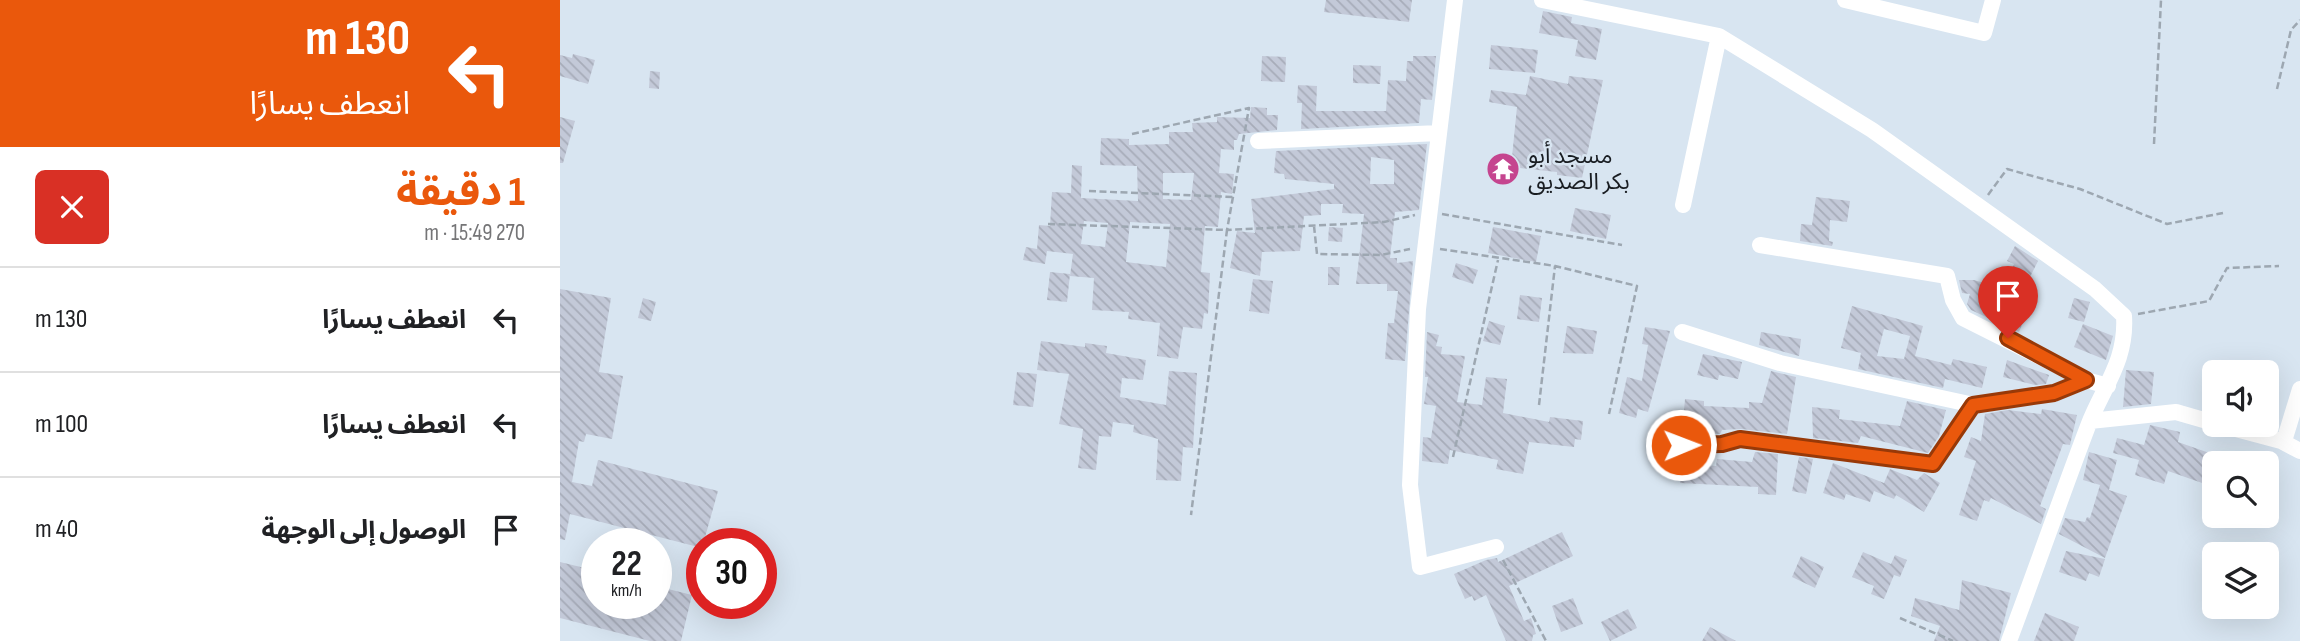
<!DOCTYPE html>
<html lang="ar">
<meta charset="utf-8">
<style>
body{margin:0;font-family:"Sofia Sans Condensed","Noto Sans Arabic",sans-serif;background:#f2f2f2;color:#202124;direction:rtl;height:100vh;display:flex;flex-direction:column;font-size:26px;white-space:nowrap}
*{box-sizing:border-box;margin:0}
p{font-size:23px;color:#757577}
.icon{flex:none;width:38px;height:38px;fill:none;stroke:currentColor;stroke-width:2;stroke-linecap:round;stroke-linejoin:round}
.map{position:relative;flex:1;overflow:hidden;direction:ltr}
.drawer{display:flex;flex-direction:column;background:#fff;width:560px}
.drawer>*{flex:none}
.guide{background:#ea580c;color:#fff;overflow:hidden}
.fabs{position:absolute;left:1642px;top:360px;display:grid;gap:14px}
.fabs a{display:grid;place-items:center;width:77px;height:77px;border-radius:10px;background:#fff;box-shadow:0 7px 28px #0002;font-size:35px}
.speed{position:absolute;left:21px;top:528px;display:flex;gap:14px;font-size:35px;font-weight:700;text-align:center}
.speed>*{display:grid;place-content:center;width:91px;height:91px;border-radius:50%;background:#fff;box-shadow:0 7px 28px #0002;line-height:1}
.speed small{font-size:18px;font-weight:400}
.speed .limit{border:10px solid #d22;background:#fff;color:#111}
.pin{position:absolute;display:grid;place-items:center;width:60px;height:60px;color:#fff;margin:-72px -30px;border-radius:50% 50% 50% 0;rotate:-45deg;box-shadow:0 0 7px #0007}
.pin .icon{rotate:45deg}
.me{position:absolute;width:77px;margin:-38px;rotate:89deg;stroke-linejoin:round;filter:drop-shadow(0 0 5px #0008)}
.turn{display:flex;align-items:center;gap:24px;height:147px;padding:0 35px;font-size:32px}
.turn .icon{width:91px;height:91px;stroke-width:2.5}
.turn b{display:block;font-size:49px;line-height:60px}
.round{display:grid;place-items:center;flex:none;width:74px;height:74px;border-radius:10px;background:#f2f2f2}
.summary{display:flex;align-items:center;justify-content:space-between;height:119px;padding:0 35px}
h1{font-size:42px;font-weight:700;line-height:52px;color:#ea580c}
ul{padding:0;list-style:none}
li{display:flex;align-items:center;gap:21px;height:105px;padding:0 35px;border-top:2px solid #e0e0e0}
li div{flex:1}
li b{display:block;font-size:26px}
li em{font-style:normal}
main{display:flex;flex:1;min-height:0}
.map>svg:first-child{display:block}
.building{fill:url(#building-back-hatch);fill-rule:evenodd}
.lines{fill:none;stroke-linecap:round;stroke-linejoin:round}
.path{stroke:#9da7b1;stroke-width:2.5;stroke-dasharray:7 3.5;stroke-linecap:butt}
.minor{stroke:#fff;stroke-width:16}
.route-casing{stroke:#983908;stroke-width:18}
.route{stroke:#ea580c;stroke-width:12}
.labels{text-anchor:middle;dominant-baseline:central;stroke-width:5;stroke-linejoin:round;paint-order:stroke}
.poi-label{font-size:23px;fill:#191d22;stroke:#d8e5f1;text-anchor:start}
</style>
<main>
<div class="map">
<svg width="1740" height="641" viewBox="0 0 1740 641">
<defs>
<pattern id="building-back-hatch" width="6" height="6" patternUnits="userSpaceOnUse" patternTransform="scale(1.75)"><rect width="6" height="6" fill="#c3c9d8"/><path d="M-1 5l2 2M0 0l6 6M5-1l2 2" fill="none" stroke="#a7acb9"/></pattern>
</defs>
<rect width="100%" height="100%" fill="#d8e5f1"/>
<path class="building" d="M766,0H852L849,22L764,12Z
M983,11L1012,17L1011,23L1042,29L1036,60L1015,56L1018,40L979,33Z
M931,45L978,50L975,73L929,69Z
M13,54L35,60L28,84L0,76V55L12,58Z
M702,56L726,57L725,82L701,81Z
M853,56H876L872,100L861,99L859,123L741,129L742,103H737L738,85L757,86L756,111H826L828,80L846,81L847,61H853Z
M793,65L821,66L820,84L793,83Z
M90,71L100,72L99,89L89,88Z
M970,76L1008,84L1009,76L1043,80L1022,178L997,175V172L951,167L957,107L929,102L931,90L966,95Z
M691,107L707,108V115H718L717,130L679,134L677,140H674V150L661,149L659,173L674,174L672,194L661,192L658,227L645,226L641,272L650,273L648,314L644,313L642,329L623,327L618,359L597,356L600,323L568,319L569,312L532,310L534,278L510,276L513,254L487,251L485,264L463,260L466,247L477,249L479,225L490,226L492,192L511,193L512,165L522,166L521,198L578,201L577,166L540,165L541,138L569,139V145L609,144V132H633L632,123L657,122V117L690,118ZM603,173H634L631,200L603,199ZM524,221L548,223L545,247L521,244ZM570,222L610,224L606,267L566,262Z
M0,117L15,121L3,163H0Z
M867,144L859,210L835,212L830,258H837V263L853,261L845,361L825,359L828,323H834L838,291H827V284H796L804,214L782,213L783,204H761V215L744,216L740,251L702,252L700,276L670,268L677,231L695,233L691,199L774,189V184L725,179L724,174L714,173L716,151ZM811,157L834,160V184H810Z
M1256,197L1290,201L1287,222L1270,220L1269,241L1273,242L1272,246L1240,241L1241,224L1252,225Z
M1015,208L1051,215L1046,239L1010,231Z
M769,227L783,228L782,242L768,241Z
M933,227L981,236L976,262L928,253Z
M1455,246L1478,261L1465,287L1476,291L1459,332L1411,310L1407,304L1410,294L1402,293L1399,280H1414L1444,289L1454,264L1447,261Z
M896,263L918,270L913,284L892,277Z
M768,267H780L779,285H768Z
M490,272L510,274L507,302L487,300Z
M693,279L713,281L709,314L689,311Z
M0,289L51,298L39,372L63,376L52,439L26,434L24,442L19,441L12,482L32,486L38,460L158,491L142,548L10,514L5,540L0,539Z
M960,295L982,298L979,322L957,319Z
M83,298L96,302L91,321L78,318Z
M1514,298L1530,302L1524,322L1508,318Z
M1292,306L1363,326L1355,356L1391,365L1393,359L1427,367L1422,388L1385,379L1383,388L1298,369L1301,353L1281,348ZM1324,329L1350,336L1344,359L1317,356Z
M929,321L945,326L940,345L923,341Z
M1523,324L1553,336L1546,360L1514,347Z
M1007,326L1037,331L1033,354L1003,353Z
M1085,327L1110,331L1088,412L1078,409L1076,418L1059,413L1067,377L1082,381L1088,345L1082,344Z
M867,332L879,335L876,346L882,347L881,354L905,356L897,402L922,405L926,377L947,379L943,413L989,422L990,417L1023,421L1021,440L1015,439L1014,447L969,442L963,474L936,469L938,460L890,450L888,464L862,461L863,437L871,438L876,406L864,404L868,377H865Z
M1201,332L1241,339L1239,356L1199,345Z
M481,341L525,347V343L547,346L546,353L586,360L583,380L562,378L560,397L606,405L609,371L637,373L633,448L623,447L621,481L596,480L598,439L573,432L574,425L553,422L551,437L539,436L536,470L518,468L523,429L499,424L509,374L477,370Z
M1143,354L1182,362L1178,379L1159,375L1158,380L1137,375Z
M1447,360L1489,375L1486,384L1475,385L1443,377Z
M1566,370L1594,372L1591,404L1563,407Z
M1211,371L1236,377L1227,434L1181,429L1162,430L1160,434L1122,433L1125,399L1144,401V406L1189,408V402L1202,403Z
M457,372L477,374L473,407L453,405Z
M1347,401L1386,410L1379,436L1368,453L1301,436L1298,443L1253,438L1252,407L1280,410L1279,419L1340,426Z
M1482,409L1517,415L1510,445L1503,444L1480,506L1486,509L1481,524L1431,498L1429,502L1424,500L1417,521L1399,515L1416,461L1404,457L1411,437L1421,441L1425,414L1448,410L1481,414Z
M1590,425L1620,432L1618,442L1655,455L1645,484L1608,471L1604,484L1575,475L1579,460L1553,453L1557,438L1584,445Z
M1195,452L1218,454L1216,495L1198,494V487L1120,483L1123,463L1156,466L1157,459L1192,462Z
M1529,452L1557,460L1549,490L1567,496L1545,558L1499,534L1505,518L1525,522L1527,517L1530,518L1540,485L1523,480Z
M1239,457L1253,459L1246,494L1232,491Z
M1273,463L1324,483L1330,469L1357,480L1364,473L1380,483L1364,512L1336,495L1334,499L1314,491L1310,502L1286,494L1284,500L1263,493Z
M1002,532L1013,556L949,586L964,621L971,618L976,634L973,635L972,641H946L926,595L914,601L912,596L905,599L894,574L926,560L937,558L938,562Z
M1506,551L1545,559L1539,577L1529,573L1526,581L1499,572Z
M1303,552L1331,564L1335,555L1347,560L1340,577L1334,575L1324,599L1311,594L1314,586L1292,577Z
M1241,556L1264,567L1255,588L1232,577Z
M0,562L37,571V604H96V586L132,595L121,641H90L0,618Z
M1402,580L1451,593L1439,641H1374L1380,626L1351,616L1355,598L1399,610Z
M1013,598L1023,624L1001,632L992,606Z
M1068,609L1077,628L1050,641L1041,622Z
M1485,613L1519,627L1514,641H1474Z
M1150,627L1176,641H1142Z"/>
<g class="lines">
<path class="path" d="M1717,89L1731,30L1740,20
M572,134L689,108L667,230L824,222L855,215
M1594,144L1601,0
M529,191L673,197
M1428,195L1447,169L1520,189L1607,224L1663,213
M882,214L1062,245
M488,224L667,230L631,515
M754,226L757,254L821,255L850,249
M880,249L995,266L1077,286L1049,414
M1578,314L1649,301L1667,268L1719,266
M979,405L995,266
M893,457L938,260
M943,560L986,641
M1340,618L1393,641"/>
<path class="minor" d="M895,0L858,309L850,485L860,567L936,547
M982,0L1159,36L1312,130L1535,289L1564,316C1567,361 1543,387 1528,426C1501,497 1476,569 1449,641
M1285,0L1424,33L1433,0
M698,141L879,133
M1123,205L1159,36
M1200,245L1387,276L1393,300L1403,318L1526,380
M1122,332L1220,363L1414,405
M1530,421L1616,412L1654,423
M1661,425L1721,441L1725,438L1740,389
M1721,441L1740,451
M1121,445L1162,444L1180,439L1373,464L1414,405L1494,393L1526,380L1548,386"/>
</g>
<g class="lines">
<defs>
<path id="route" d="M1121,445L1162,444L1180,439L1373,464L1413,405L1494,393L1526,380L1448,338"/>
</defs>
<use href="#route" class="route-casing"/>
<use href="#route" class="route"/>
</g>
<defs>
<symbol id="temple-disc" viewBox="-11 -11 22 22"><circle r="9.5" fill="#c5458f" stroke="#d8e5f1"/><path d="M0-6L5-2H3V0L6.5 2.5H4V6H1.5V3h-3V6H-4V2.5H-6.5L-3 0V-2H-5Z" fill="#fff"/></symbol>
</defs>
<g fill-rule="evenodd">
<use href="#temple-disc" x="924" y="150" width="38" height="38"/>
</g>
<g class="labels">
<g class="poi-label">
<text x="968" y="156">مسجد أبو<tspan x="968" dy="26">بكر الصديق</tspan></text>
</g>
</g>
</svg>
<div class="fabs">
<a><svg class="icon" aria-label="sound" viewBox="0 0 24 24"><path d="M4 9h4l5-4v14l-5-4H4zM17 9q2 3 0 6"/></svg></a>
<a><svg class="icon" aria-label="search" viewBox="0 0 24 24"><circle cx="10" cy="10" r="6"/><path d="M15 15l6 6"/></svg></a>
<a><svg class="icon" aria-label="layers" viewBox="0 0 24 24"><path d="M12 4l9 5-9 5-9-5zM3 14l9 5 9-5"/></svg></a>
</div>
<div class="speed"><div>22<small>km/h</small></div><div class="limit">30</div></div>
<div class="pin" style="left:1448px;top:338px;background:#d93025"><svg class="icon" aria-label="arrive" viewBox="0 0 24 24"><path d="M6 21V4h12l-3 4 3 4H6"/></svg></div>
<svg class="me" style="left:1121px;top:445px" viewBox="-20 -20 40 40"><circle r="17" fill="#ea580c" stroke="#fff" stroke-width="3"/><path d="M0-11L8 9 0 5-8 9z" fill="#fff"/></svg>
</div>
<section class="drawer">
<div class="guide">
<div class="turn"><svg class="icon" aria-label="left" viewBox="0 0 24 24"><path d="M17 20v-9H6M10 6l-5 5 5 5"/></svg><div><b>130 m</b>انعطف يسارًا</div></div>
</div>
<div class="summary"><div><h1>1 دقيقة</h1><p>270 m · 15:49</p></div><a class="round" style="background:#d93025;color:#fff"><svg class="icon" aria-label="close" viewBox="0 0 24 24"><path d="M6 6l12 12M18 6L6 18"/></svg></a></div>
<ul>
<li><svg class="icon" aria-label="left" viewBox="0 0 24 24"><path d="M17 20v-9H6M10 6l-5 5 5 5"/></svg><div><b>انعطف يسارًا</b></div><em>130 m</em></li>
<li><svg class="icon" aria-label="left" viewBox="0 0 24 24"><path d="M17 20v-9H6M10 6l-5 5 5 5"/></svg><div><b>انعطف يسارًا</b></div><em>100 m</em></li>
<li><svg class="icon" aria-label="arrive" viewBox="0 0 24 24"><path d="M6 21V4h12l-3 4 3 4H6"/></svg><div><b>الوصول إلى الوجهة</b></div><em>40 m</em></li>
</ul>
</section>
</main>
